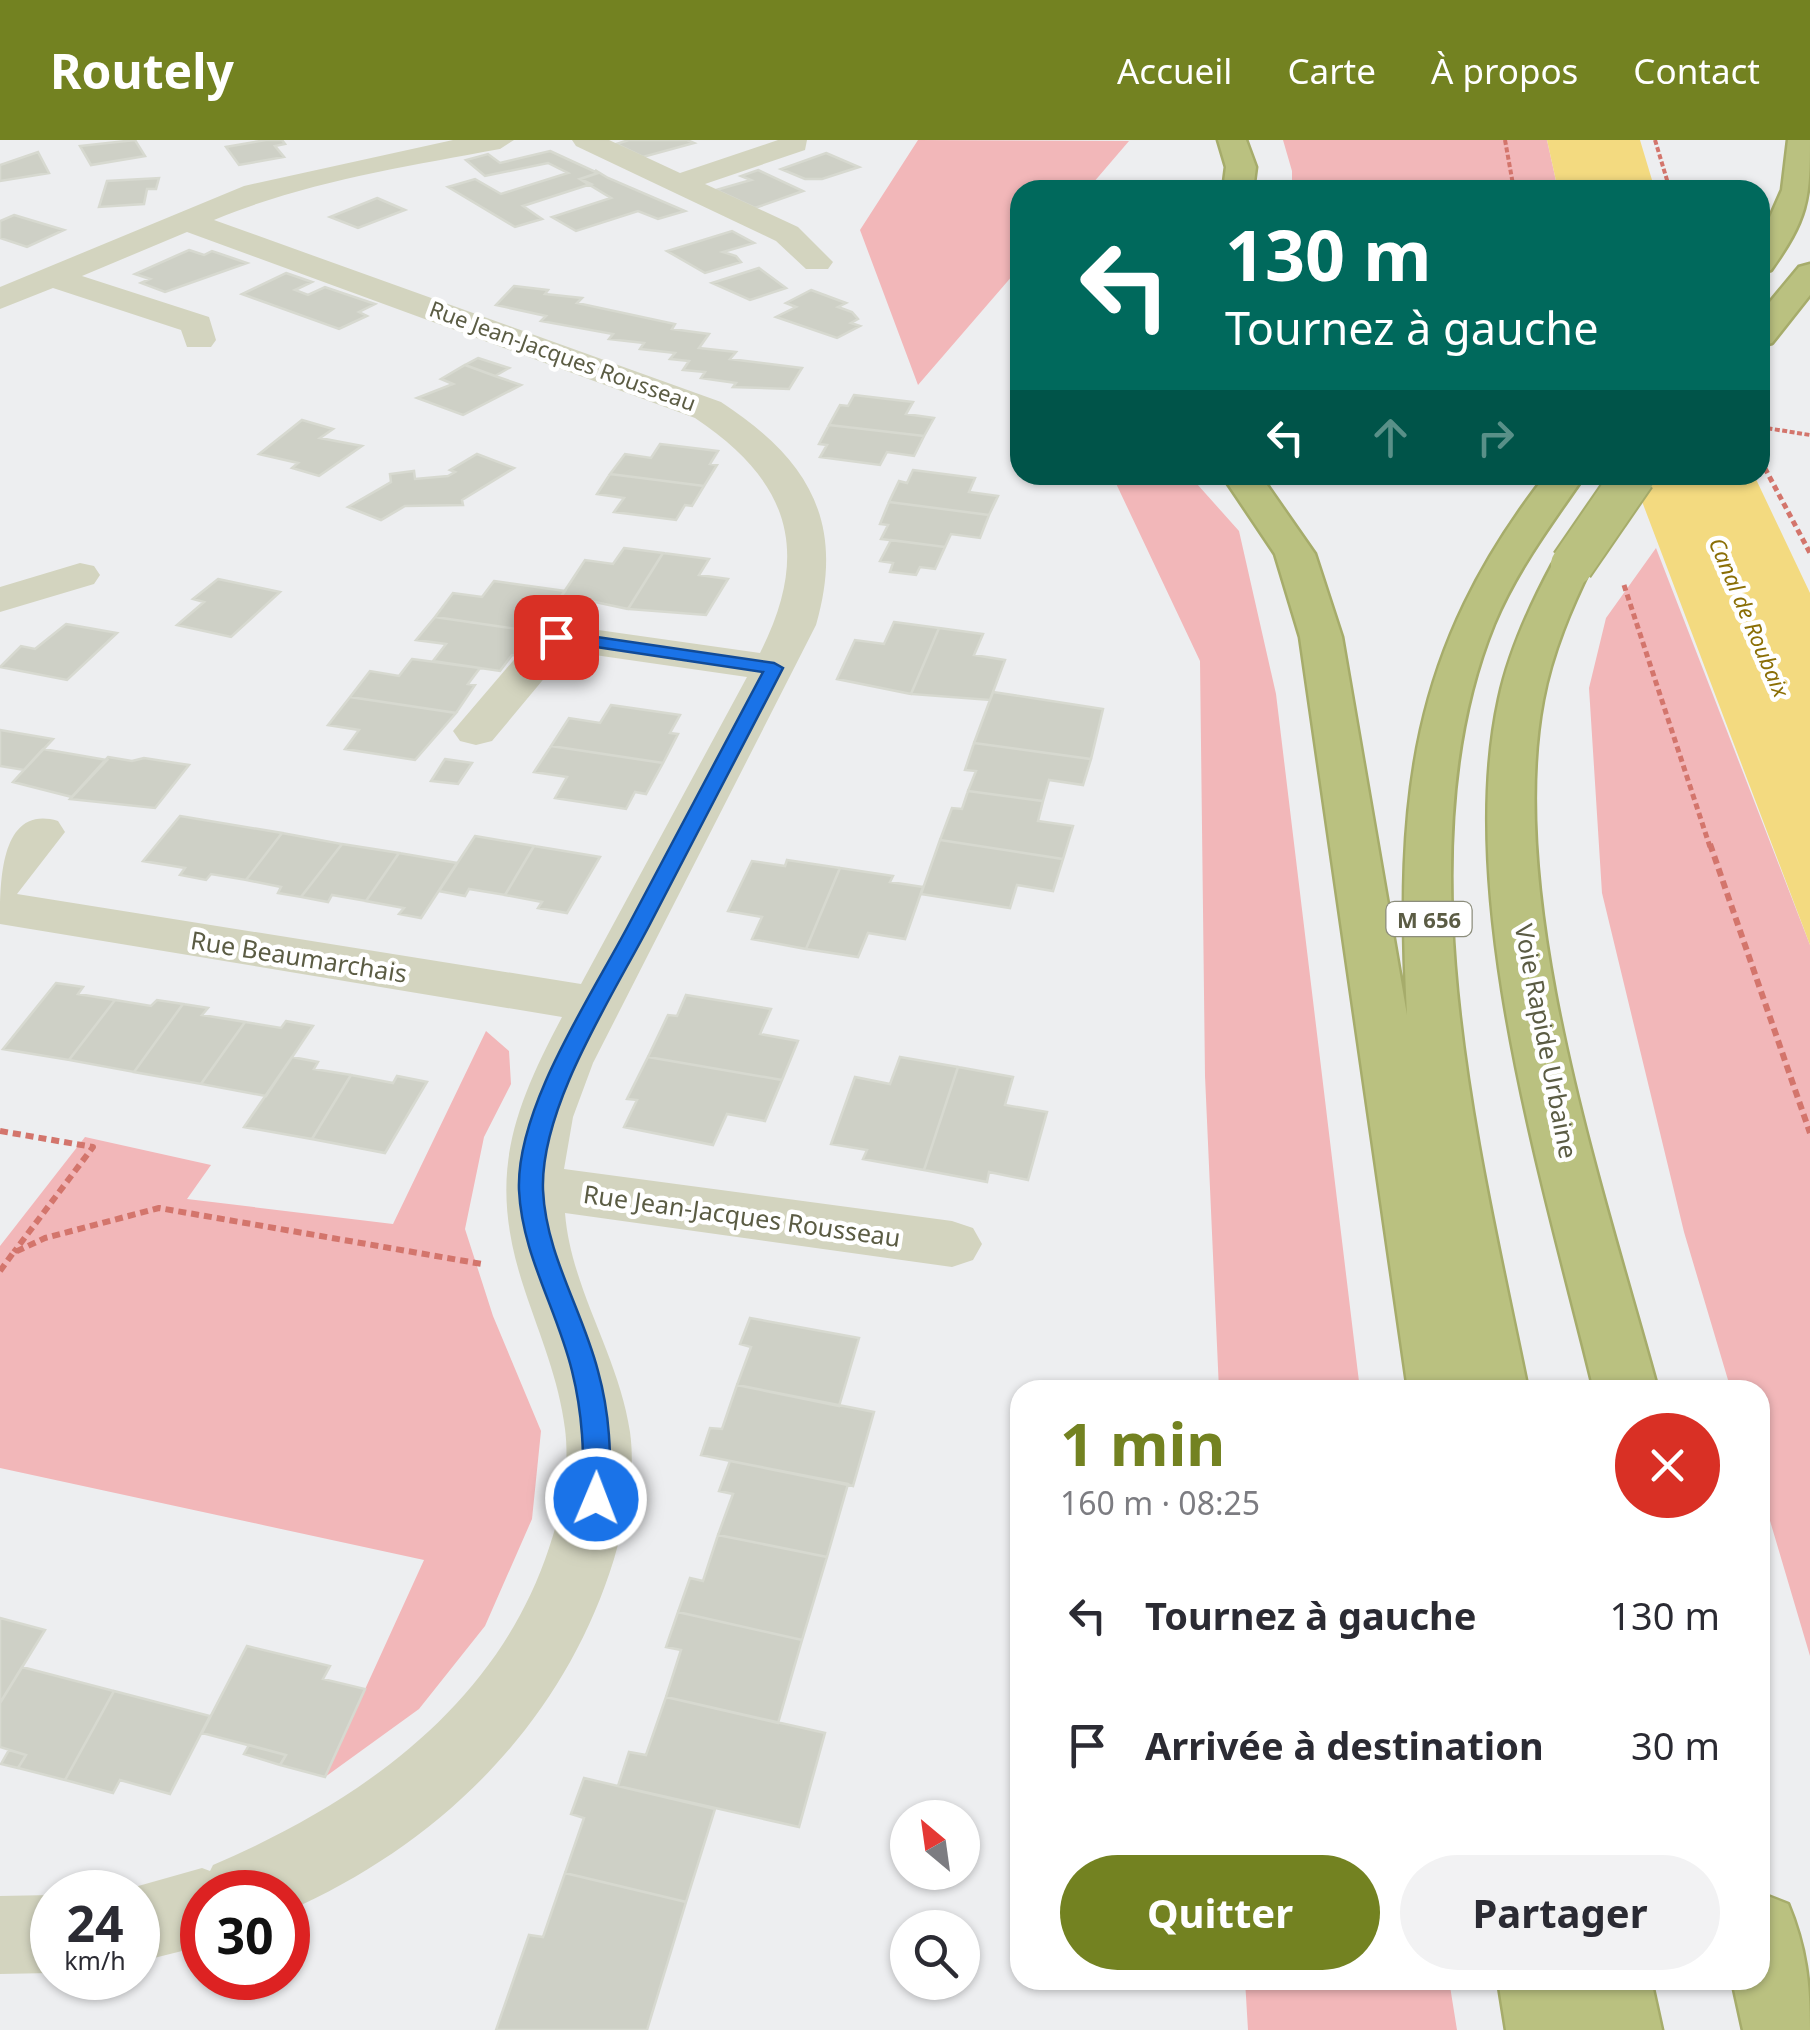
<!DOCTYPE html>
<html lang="fr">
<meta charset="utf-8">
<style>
body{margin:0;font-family:"Noto Sans",sans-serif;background:#f2f2f3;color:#2b2b33;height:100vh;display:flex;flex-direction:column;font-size:38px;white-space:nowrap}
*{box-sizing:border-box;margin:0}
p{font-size:32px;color:#7c7c81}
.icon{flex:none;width:55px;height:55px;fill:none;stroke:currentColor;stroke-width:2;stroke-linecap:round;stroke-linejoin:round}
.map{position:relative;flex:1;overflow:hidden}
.drawer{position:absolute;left:1010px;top:1240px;width:760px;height:610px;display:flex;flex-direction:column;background:#fff;border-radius:30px;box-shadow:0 2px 8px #0004}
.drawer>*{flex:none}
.hud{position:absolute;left:1010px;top:40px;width:760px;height:305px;border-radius:30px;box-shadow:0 2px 8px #0004;background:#00695c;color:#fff;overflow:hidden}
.needle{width:65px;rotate:331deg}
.fabs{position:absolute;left:890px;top:1660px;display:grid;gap:20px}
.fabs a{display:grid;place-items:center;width:90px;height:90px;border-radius:50%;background:#fff;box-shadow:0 2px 8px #0004;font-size:50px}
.speed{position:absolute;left:30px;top:1730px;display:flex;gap:20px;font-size:50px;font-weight:700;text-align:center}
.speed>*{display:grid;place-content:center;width:130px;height:130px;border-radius:50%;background:#fff;box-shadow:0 2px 8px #0004;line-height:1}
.speed small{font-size:25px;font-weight:400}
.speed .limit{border:15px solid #d22;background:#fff;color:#111}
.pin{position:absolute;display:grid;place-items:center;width:85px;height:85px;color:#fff;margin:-42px;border-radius:20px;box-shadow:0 5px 15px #0006}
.me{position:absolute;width:110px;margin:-55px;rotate:1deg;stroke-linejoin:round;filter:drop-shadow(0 0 8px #0008)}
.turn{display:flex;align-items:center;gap:35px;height:210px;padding:0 50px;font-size:45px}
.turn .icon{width:130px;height:130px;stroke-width:2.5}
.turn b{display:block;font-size:70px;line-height:85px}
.lanes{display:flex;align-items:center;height:95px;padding:0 50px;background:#0003;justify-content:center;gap:50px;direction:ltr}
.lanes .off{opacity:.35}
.round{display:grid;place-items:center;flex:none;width:105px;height:105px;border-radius:52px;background:#f2f2f3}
.summary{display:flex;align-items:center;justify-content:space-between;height:170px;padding:0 50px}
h1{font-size:60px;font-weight:700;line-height:75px;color:#738221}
.primary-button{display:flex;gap:20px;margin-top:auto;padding:20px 50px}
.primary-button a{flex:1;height:115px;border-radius:60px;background:#738221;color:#fff;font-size:40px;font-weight:700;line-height:115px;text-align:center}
.primary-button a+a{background:#f2f2f3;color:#2b2b33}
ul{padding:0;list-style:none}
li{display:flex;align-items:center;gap:30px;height:130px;padding:0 50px}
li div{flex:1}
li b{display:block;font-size:38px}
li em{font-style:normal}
header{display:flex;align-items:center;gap:60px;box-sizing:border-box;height:140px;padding:0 50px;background:#738221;color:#fff}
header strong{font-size:48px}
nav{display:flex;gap:55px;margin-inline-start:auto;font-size:35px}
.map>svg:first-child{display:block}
.green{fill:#f2b7b9}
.water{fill:#f3da80}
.building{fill:#ced0c6;stroke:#d7d9d0;stroke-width:2.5}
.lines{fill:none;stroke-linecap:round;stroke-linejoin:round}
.highway-casing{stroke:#a6ac6b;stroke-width:5}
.path-far2{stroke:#d3756c;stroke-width:4;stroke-dasharray:5 2.5;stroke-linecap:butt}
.path-far1{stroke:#d3756c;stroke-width:5;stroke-dasharray:6 4;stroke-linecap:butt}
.path{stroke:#d3756c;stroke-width:6;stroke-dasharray:8 5;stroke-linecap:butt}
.minor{fill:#d3d4bf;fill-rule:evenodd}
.highway{fill:#bac180;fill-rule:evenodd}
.highway-bridge-casing{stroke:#a6ac6b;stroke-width:46;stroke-linecap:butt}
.highway-bridge{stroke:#bac180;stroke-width:42}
.route{fill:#1a73e8;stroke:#114b97;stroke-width:2.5}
.labels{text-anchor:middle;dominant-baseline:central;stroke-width:9;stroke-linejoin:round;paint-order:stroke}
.far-street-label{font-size:22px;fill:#5b5c44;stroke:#fff}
.far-water-label{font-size:22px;font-style:italic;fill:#8a6e05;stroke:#fff}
.shield{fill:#fff;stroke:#8c8d7c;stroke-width:2.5}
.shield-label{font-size:22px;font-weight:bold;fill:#5b5c44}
.street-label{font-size:25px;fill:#5b5c44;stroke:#fff}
</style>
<header>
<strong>Routely</strong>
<nav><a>Accueil</a><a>Carte</a><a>À propos</a><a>Contact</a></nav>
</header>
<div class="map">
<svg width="1810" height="1890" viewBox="0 0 1810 1890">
<rect width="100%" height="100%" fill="#edeef0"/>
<path class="green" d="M918,0L1129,1L1087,50H1020V127L918,245L860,90Z
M1283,0H1547L1558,50H1292V31Z
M1112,335H1189L1239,391L1276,554L1360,1250H1219L1205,936L1200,521Z
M1656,408L1810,805V1516L1760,1347V1250H1731L1684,1092L1602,753L1589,548L1606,478Z
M486,891L509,911L511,944L484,997L465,1089L493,1176L541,1291L532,1379L485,1486L419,1569L325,1637L424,1420L0,1328V1106L85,997L211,1025L187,1059L393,1084Z
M1245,1840H1449L1457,1890H1248Z"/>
<path class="water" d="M1547,0H1640L1655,50H1558Z
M1632,335H1754L1810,453V805Z"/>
<path class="building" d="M135,0L145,16L91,25L80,6Z
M266,0H282L285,4L275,6L284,17L239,25L226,7Z
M629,0H687L694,3L643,17L616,4Z
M550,11L598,33L580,39L591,44L523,66L542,79L515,87L448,47L475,39L501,54L568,33L548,23L485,36L466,20L488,14L500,23Z
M38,12L49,33L0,41V25Z
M826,13L859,27L822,39H805L781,29Z
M595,30L608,38L685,71L658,79L638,71L576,91L552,77L611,58L580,39L598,33Z
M758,30L803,51L755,68L716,50L751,40L741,36Z
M159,38L156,49H147L144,64L99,67L107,41Z
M377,58L405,70L358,88L330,77Z
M14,75L64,90L27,107L0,98V81Z
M732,91L754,103L723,112L736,116L741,122L705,133L667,111Z
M189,110L204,115L212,111L247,123L165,152L141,143L150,139L135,134Z
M759,128L786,148L750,160L712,143Z
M286,133L312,142L295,150L308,155L325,147L375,164L359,172L367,176L339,189L242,154Z
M514,146L548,150L545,154L582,158L577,163L675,184L672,189L709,194L699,208L736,212L730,219L802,228L789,249L733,247L736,243L701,238L705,232L683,230L689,221L670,219L675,213L640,209L644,203L609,199L613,194L541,181L546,176L496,165Z
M811,150L846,163L838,167L852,172L858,179L851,183L860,186L837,198L776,177L796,167L786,163Z
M478,218L509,228L495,236L465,225Z
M465,225L495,236L521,245L463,275L417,258L453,244L441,239Z
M854,255L913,262L906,274L934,278L924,296L829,285L840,265L848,266Z
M302,280L333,289L320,298L362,306L319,336L292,328L298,323L259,314Z
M829,285L924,296L914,316L887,312L880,325L820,317L827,305L819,304Z
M660,304L718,311L710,324L717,325L704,346L610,334L625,314L651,318Z
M477,314L514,328L462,360L463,365L405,366L381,380L348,367L391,342L390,334L414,331L415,339L448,336L455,332L450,330Z
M913,330L975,338L969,352L998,356L989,375L889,362L899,341L907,343Z
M610,334L704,346L692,366L685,365L676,380L614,372L624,358L597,354Z
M889,362L989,375L980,398L951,394L945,407L881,399L888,385L880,384Z
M891,400L945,407L935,429L920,427L916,435L890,432L893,423L880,421Z
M624,408L663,413L628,469L562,455L585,420L613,424Z
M663,413L709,419L699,435L728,439L706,475L628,469Z
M218,439L280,452L231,497L177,485L204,462L193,459Z
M494,441L565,451L537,492L435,477L453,453L482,457Z
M435,477L537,492L520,516L512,515L500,531L433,521L446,504L416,500Z
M894,482L939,488L911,554L837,539L855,500L884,504Z
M66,484L117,493L67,540L0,527L21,506L35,509Z
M939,488L983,494L974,515L1005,520L990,560L911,554Z
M412,519L480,528L468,544L475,545L456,573L350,557L370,531L399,536Z
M993,552L1103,569L1091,619L974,603Z
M350,557L456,573L415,620L345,609L359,590L328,585Z
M611,565L680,575L670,593L678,594L663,623L551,606L569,578L600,583Z
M0,590L53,599L24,630L0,626Z
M974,603L1091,619L1083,645L1049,640L1043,661L968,651L976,631L965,630Z
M551,606L663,623L646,654L635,652L626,669L555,658L567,637L534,632Z
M43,609L107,620L72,657L13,642Z
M108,617L132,621L144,618L189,625L155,668L70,659Z
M445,619L472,623L458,644L431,641Z
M968,651L1043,661L1038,681L1073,686L1063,719L940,700L952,668L962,669Z
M180,676L282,693L246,740L211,734L206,740L180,735L185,728L143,721Z
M282,693L342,704L301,757L278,753L281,747L246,740Z
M475,696L534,706L505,755L469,749L465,756L439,751Z
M940,700L1063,719L1053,751L1017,745L1010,768L921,754Z
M342,704L399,713L366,761L332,755L328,762L301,757Z
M534,706L600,717L567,773L538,768L542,762L505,755Z
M399,713L457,723L421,778L399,774L404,768L366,761Z
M787,720L840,728L806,809L752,799L762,777L728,771L752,721L785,726Z
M840,728L893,736L890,742L923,747L905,799L868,793L858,817L806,809Z
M56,843L83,847L78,854L115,860L69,920L3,909Z
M686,855L771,869L760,894L798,901L782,940L648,917L668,875L677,876Z
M115,860L151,866L157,860L183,864L134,932L69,920Z
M183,864L208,868L202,875L245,882L201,944L134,932Z
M286,881L313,886L266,956L201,944L245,882L281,888Z
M292,917L318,922L314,929L351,935L312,999L244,987Z
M648,917L782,940L765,981L727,974L713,1005L624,987L637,960L627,959Z
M900,917L958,927L924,1030L863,1019L867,1010L831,1004L855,937L890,944Z
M958,927L1013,937L1005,965L1047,972L1028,1040L989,1032L987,1042L924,1030Z
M351,935L393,943L397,936L427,942L385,1013L312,999Z
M750,1178L859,1198L839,1266L737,1245L751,1207L740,1204Z
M737,1245L874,1272L853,1346L701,1315L710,1288L722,1289Z
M730,1321L848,1344L827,1417L718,1395L733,1354L719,1351Z
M718,1395L827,1417L802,1500L678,1472L690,1438L703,1441Z
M678,1472L802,1500L778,1583L666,1557L681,1510L666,1507Z
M0,1478L45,1490L0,1563Z
M247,1506L330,1526L323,1539L365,1549L325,1637L280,1625L286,1615L202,1593Z
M22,1527L114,1551L65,1640L18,1628L26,1615L0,1607V1563Z
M114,1551L210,1576L170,1654L120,1640L113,1653L65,1640Z
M666,1557L825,1593L799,1687L618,1646L629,1612L646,1615Z
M249,1605L286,1615L280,1625L244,1614Z
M9,1610L26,1615L18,1628L1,1624Z
M584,1638L715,1669L686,1762L565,1733L584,1678L571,1674Z
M565,1733L686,1762L647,1890H496L529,1795L543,1797Z"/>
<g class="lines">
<defs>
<path id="highway" d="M1218,0H1246L1256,27L1253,50H1223L1226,27Z
M1788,0H1810C1810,61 1807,79 1771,130L1760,133V100L1782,50Z
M1810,124V155L1772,203L1760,206V174L1799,127Z
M1222,335H1260L1315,414L1342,497L1407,875C1396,659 1409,511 1546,335H1585C1552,383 1517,429 1494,484C1401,712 1481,1018 1528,1250H1408L1300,497L1275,414Z
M1572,413L1586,416L1592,425C1571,468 1552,512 1543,560C1505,762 1604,1052 1658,1250H1594C1546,1051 1455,761 1499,559C1509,512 1529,468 1552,425L1558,416Z
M1760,1753L1788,1764C1806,1807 1810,1844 1810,1890H1743L1732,1840H1760Z
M1498,1840H1651L1662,1890H1506Z"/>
</defs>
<use href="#highway" class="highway-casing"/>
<path class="path-far2" d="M1505,0L1514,50
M1655,0L1670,50
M1760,287L1810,295"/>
<path class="path-far1" d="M1760,319L1810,413
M1624,445L1710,707"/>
<path class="path" d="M1710,704L1810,993
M0,991L93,1007L14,1112
M0,1131L13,1113L45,1098L159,1068L482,1124"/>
<path class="minor" d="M453,0H514L500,9C403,27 305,42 214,80L721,262C808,319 846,381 816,485L593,923L573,977L564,1029L952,1081L973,1088L982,1104L973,1120L952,1127L565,1073C571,1149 619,1216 630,1292C636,1335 626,1378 614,1419C564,1582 442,1703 288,1771V1752H202V1806L138,1822V1752H117L202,1728L210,1731L213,1725C360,1662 497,1566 549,1408C562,1370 570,1328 565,1289C559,1240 540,1196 525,1151C488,1041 509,977 562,877L0,784C0,742 0,664 58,681L65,692L17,754L581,844L747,537L567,511L492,601L476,605L460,601L453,591L541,488L556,484L760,513C812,410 789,341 695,278L187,92L82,136L209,177L216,200L211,207H187L181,190L53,148L0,169V147L244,46Z
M572,0H609L680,33L778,0H807L805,10L705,44L798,87L833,122L828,129H806L776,101L576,6Z
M80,423L94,426L100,435L94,444L0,472V447Z
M52,1755V1833L0,1834V1756Z"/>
<use href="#highway" class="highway"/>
<defs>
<path id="highway-bridge" d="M1572,425L1634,335"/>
</defs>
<use href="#highway-bridge" class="highway-bridge-casing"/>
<use href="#highway-bridge" class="highway-bridge"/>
</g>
<path class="route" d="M556,491L774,523L783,528C739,613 694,699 650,784C612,857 540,967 543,1050C546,1115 582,1169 598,1231C610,1274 611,1314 610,1359L606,1367L596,1371L587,1367L583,1359C584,1314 583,1275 572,1231C557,1169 522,1115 519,1050C516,968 590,858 628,786C673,701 718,617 763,532L550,500L548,497Z"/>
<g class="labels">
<g class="far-street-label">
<text transform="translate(563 215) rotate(20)">Rue Jean-Jacques Rousseau</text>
</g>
<g class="far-water-label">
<text transform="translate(1750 477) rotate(67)">Canal de Roubaix</text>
</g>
<rect class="shield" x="1386.5" y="762" width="85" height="34" rx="8"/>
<g class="shield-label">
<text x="1429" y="779">M 656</text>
</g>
<g class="street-label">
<text transform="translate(299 816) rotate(9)">Rue Beaumarchais</text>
<text transform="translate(1547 901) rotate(79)">Voie Rapide Urbaine</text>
<text transform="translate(742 1075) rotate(8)">Rue Jean-Jacques Rousseau</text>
</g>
</g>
</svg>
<div class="fabs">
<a><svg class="needle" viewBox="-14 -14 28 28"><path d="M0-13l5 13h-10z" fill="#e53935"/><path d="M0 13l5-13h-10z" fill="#7c7c81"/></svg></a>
<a><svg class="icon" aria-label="search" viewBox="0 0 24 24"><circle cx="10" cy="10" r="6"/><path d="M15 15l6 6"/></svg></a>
</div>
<div class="speed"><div>24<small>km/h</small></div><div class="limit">30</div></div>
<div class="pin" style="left:556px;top:497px;background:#d93025"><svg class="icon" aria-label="arrive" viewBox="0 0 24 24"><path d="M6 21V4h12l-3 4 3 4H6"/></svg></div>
<svg class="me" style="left:596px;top:1359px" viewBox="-20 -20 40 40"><circle r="17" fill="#1a73e8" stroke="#fff" stroke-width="3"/><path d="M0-11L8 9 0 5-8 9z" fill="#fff"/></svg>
<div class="hud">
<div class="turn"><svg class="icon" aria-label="left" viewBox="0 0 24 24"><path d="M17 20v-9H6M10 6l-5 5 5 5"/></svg><div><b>130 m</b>Tournez à gauche</div></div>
<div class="lanes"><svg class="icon" aria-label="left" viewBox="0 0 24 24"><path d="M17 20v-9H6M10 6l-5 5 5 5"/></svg><svg class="icon off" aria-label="ahead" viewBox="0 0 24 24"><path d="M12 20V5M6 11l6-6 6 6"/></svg><svg class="icon off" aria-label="right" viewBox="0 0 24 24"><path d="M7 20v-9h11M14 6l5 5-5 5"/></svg></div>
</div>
<section class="drawer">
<div class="summary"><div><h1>1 min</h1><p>160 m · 08:25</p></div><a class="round" style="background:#d93025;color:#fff"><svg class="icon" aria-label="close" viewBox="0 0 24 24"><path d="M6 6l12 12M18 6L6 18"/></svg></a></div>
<ul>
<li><svg class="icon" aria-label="left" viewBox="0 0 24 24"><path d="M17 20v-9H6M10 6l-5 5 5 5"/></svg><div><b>Tournez à gauche</b></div><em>130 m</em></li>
<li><svg class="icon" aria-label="arrive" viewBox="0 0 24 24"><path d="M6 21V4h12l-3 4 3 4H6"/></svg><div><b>Arrivée à destination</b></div><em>30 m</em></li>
</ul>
<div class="primary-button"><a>Quitter</a><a>Partager</a></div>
</section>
</div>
